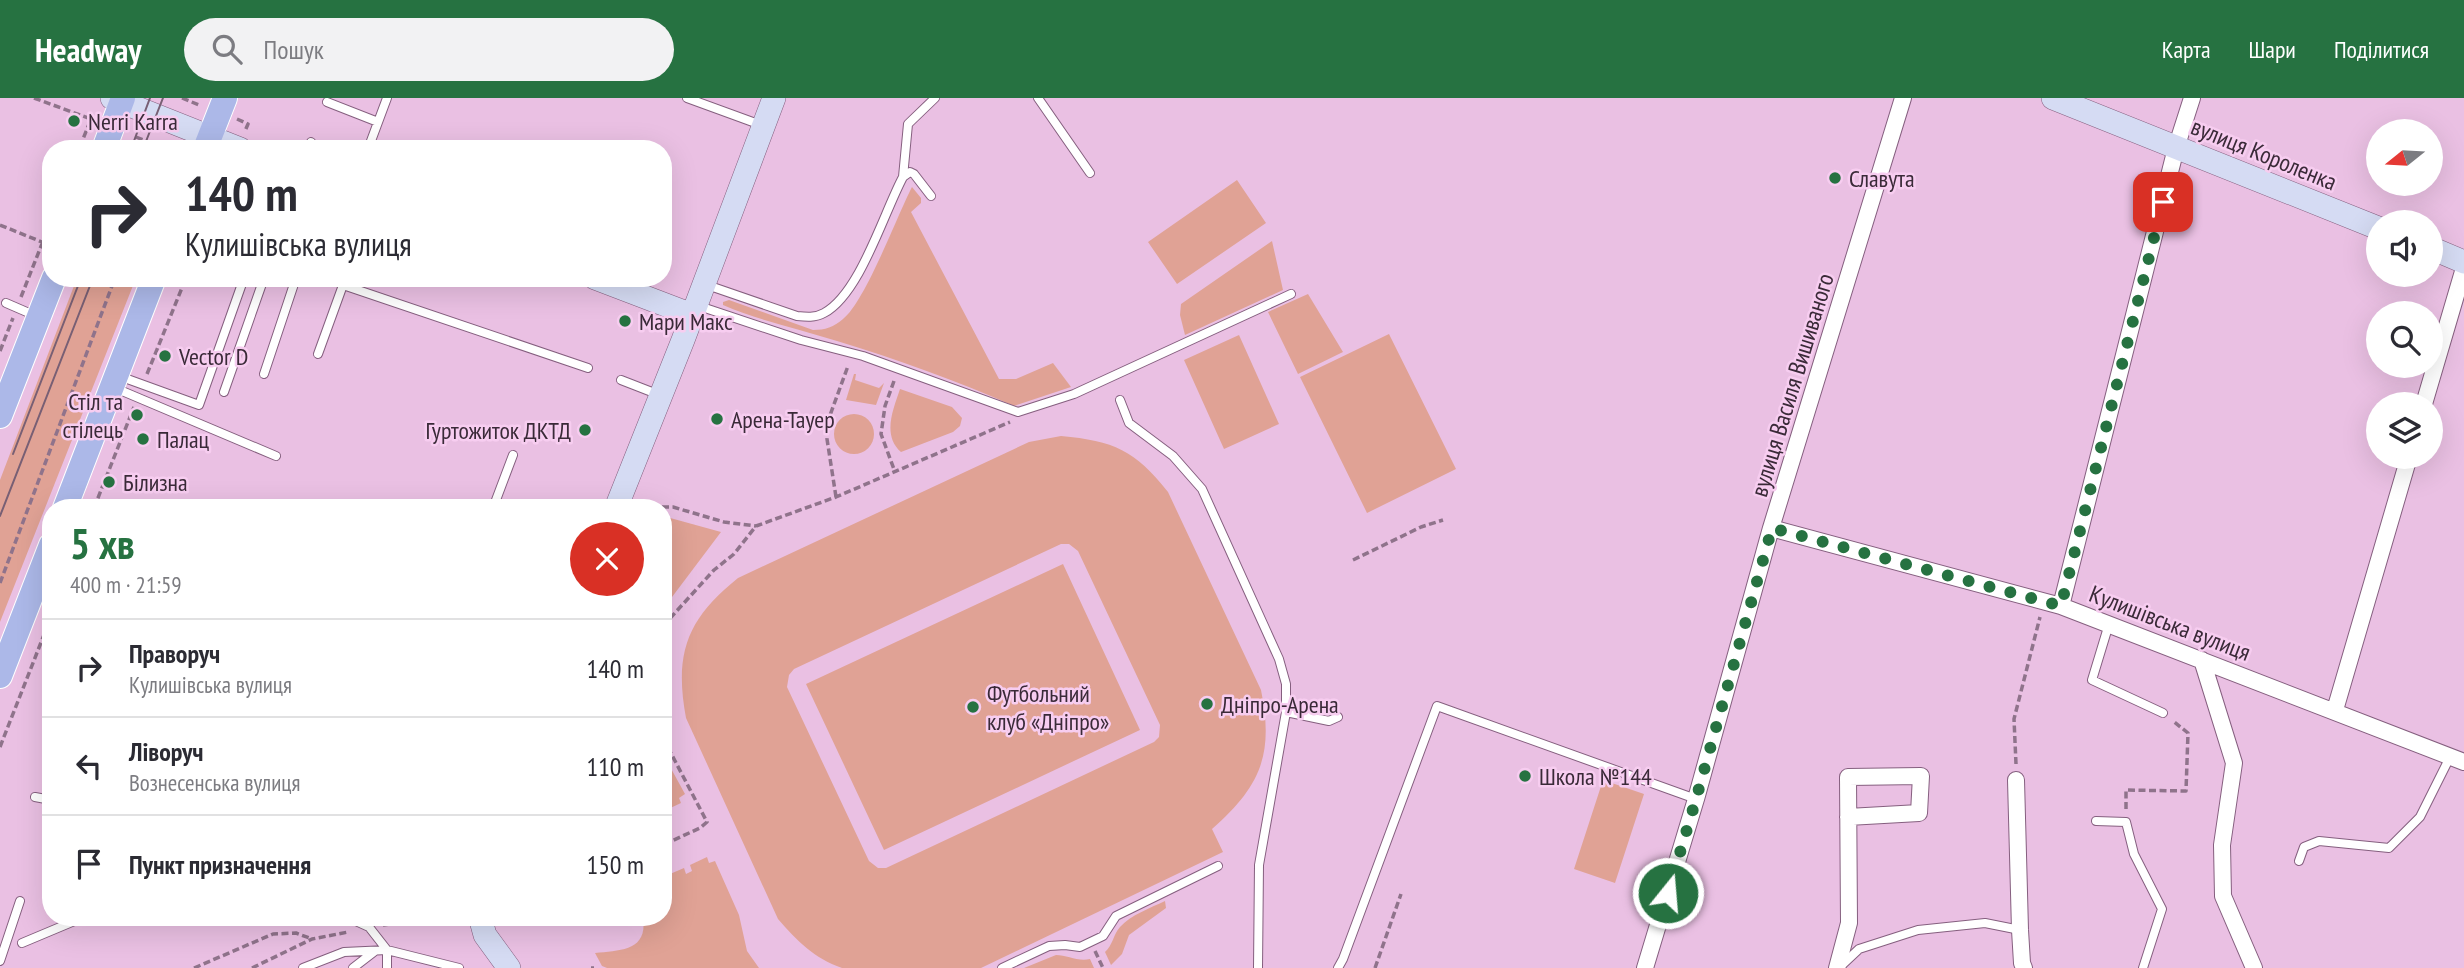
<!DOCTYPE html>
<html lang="uk">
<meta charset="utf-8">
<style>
body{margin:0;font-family:"PT Sans Narrow",sans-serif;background:#f2f2f3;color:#2b2b33;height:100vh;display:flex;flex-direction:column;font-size:26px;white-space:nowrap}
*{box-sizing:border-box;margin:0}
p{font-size:23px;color:#7c7c81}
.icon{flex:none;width:38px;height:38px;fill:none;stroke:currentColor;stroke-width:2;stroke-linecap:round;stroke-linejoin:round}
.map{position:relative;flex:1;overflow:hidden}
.side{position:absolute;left:42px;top:401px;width:630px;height:427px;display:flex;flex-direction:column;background:#fff;border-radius:28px;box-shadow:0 7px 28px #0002}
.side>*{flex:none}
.top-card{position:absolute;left:42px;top:42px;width:630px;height:147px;border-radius:28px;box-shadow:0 7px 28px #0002;background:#fff;color:#2b2b33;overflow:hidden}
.needle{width:46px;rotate:252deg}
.tools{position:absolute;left:2366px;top:21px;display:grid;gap:14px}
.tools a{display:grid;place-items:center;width:77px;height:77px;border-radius:50%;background:#fff;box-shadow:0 7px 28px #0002;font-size:35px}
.pin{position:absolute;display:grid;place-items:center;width:60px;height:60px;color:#fff;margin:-30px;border-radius:14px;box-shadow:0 4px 10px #0006}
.me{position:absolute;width:77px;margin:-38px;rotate:17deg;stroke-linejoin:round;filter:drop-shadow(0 0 5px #0008)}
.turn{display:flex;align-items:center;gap:24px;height:147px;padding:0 28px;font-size:32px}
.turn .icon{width:91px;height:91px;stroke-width:2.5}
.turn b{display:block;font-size:49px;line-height:60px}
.round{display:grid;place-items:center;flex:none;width:74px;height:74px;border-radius:37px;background:#f2f2f3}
.overview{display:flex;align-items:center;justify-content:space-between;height:119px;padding:0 28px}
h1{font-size:42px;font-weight:700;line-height:52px;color:#267241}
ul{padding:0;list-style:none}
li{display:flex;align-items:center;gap:21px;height:98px;padding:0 28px;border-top:2px solid #e1e1e2}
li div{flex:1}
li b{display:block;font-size:26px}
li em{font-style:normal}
header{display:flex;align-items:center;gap:42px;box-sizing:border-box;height:98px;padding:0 35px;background:#267241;color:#fff}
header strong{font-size:33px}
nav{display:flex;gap:38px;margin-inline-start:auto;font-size:24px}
.search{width:490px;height:63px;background:#f2f2f3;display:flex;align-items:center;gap:18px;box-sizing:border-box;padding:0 24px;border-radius:38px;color:#7c7c81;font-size:26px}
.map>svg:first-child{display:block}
.green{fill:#e0a295;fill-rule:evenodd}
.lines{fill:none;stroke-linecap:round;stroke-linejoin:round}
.lane-casing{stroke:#855f7f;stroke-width:10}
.street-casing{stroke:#855f7f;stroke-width:18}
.secondary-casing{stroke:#855f7f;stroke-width:24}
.primary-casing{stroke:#fff;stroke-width:26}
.path{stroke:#8f738b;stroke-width:3.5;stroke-dasharray:7 3.5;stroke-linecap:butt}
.lane{stroke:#fff;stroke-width:8}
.street{stroke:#fff;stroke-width:16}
.secondary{stroke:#d5dbf3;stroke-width:23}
.primary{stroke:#acb8e8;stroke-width:24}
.tram{stroke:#785f74;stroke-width:2}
.route{stroke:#267241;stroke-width:12;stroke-dasharray:0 21.6}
.poi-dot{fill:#267241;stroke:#f7cdf0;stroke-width:2.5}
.labels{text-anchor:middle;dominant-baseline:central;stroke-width:5;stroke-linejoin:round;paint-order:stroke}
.poi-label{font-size:24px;fill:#3a2a38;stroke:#f7cdf0;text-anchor:start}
.street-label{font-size:24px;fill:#3a2a38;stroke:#f7cdf0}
</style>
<header>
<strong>Headway</strong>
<div class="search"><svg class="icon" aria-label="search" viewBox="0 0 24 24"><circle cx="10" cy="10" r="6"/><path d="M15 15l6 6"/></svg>Пошук</div>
<nav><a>Карта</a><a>Шари</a><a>Поділитися</a></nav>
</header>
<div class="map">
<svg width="2464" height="870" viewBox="0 0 2464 870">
<rect width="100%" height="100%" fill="#eac0e3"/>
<path class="green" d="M1237,82L1266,125L1177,186L1148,144Z
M912,89L921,100V105L911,114L999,281H1016L1053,265L1071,289L1014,308C957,283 897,261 837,243C799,231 760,223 723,207V204L729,202L813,232C825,232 834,229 843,221C865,204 897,118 912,89Z
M1272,143L1283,192L1185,237L1180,217L1181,206Z
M77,180H136L0,524V382Z
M1308,196L1343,254L1298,276L1268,214Z
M1389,236L1456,371L1367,415L1300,279Z
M1239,237L1279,326L1224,351L1184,262Z
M854,276H856L855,282L879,290L884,285L876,307L846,302Z
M900,291L952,309L962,320L960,328L953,334L901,354C882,337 893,312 900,291Z
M834 336a20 20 0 1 1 40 0a20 20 0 1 1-40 0Z
M1061,338C1114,343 1135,352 1168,394L1261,592C1274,656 1261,688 1212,731L1223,754L981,870H842C814,860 797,843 778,821L686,620C674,555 687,521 738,480L1029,344ZM1061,446H1069L1078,453L1160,627L1159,639L1154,644L886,770H878L869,763L787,589L789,577L794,571Z
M663,418L721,434L663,511Z
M1063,466L1140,632L884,752L806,586Z
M663,656L685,696L679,700L681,705L664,713Z
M1603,682L1644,696L1615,785L1574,771Z
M707,759L709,765L715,763L739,817L747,853L759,870H607L602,868L595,855C621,852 648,853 643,819H663L665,785L663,779L684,770L686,776L692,773L690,767Z
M1165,803L1166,810L1129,837L1122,856L1111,867L1105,854C1113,847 1113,837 1120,829C1131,817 1150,810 1165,803Z
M1056,857C1067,857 1078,864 1090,861L1094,870H1024Z"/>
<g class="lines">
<defs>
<path id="lane" d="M687,0L761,27
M1038,0L1090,75
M327,4L378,24
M309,51L311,44
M368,51L387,0
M903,79L908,26L935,0
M707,187L797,218C806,219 815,220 824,215C860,196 884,114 903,79L910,74L914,76L931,98
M6,205L36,218
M699,208L801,242L863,258L1018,314L1074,296L1291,196
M318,256L343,187L588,270
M264,276L296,180
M119,278L199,307L244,180
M621,282L657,296
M115,290L276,358
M224,294L264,180
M1120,302L1129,325L1173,358L1202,391L1279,561L1286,586V614L1259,767L1258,870
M493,410L513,357
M2109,526L2092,582L2163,615
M1286,614L1329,623L1338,619
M35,699L51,702
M2096,723L2126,724L2134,756L2162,811L2143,870
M2299,763L2304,749L2319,743L2389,750L2420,719L2450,659
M347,819L369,829L387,852
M22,845L84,819
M0,863L20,803
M1841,868L1859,851L1918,832L1985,825L2020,832
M303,870L344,854L387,852
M353,870L375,853
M387,870V852L459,870
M1002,870L1049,848L1065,847L1080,849L1103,838L1116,818L1218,768
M1338,870L1343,861L1437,608L1696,701"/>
<path id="street" d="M2424,306L2464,170
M1771,430L2061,508L2464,664
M2061,508L2176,50L2192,0
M2202,562L2234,665L2222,747L2223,798L2254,870
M2335,612L2409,359
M2016,682L2020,832L2022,865L2024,870
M1645,870L1696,701L1771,430L1903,0
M1837,870L1849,825L1848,679L1921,678L1919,715L1848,719"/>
<path id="secondary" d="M112,0L240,51
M2053,0L2378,130
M2431,150L2464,164
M595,180L692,217
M616,410L683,242L774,0
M480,819L485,837L509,870"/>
<path id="primary" d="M104,51L123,0
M205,51L225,0
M0,318L54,180
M65,410L154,180
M0,578L51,447"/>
</defs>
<use href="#lane" class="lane-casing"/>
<use href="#street" class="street-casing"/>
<use href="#secondary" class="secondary-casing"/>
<use href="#primary" class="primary-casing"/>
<path class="path" d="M34,0L91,21L79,51
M182,0L199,7
M237,21L248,26L245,33
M136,39L166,51
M0,127L42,144
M21,199L51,123
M0,253L13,220
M147,276L186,180
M894,283L885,308L881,336L895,374
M836,399L827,341L829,320L848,268
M662,409H673L724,424L756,428
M94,410L134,309
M1353,462L1421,429L1443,422
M0,485L115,180
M663,528L714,472L734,456L756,428L836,399L1010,324
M663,640L707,724L700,730L663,747
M0,649L51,519
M2016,666L2014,621L2040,519
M2126,711V692L2186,693L2188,635L2173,623
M383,827L445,819
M1095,853L1103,870
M194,870L273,836L296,835L312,841
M252,870L312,841L348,834
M591,870H594
M1375,870L1401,796"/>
<use href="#lane" class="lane"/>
<use href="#street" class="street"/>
<use href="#secondary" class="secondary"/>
<use href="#primary" class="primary"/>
<path class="tram" d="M131,51L150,0
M143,51L163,0
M13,356L81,180
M0,418L93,180"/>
</g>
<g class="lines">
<path class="route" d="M1668,795L1696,701L1772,430L2061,508L2163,104"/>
</g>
<g class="poi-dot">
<circle cx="74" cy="23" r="7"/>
<circle cx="1835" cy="80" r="7"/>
<circle cx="625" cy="223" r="7"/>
<circle cx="165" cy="258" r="7"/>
<circle cx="137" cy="317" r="7"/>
<circle cx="717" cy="321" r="7"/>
<circle cx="585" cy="332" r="7"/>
<circle cx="143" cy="341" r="7"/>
<circle cx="109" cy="384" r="7"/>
<circle cx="1207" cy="606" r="7"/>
<circle cx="973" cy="609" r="7"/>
<circle cx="1525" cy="678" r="7"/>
</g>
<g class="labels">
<g class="poi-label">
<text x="88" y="23">Nerri Karra</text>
<text x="1849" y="80">Славута</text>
<text x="639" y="223">Мари Макс</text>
<text x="179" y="258">Vector D</text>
<text x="123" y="303" text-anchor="end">Стіл та<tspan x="123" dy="28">стілець</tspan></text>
<text x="731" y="321">Арена-Тауер</text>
<text x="571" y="332" text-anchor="end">Гуртожиток ДКТД</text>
<text x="157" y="341">Палац</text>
<text x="123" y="384">Білизна</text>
<text x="987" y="595">Футбольний<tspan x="987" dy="28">клуб «Дніпро»</tspan></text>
<text x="1221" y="606">Дніпро-Арена</text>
<text x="1539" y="678">Школа №144</text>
</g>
<g class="street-label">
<text transform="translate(2264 56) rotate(22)">вулиця Короленка</text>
<text transform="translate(1792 287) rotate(-73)">вулиця Василя Вишиваного</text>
<text transform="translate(2170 525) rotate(21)">Кулишівська вулиця</text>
</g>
</g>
</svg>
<div class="tools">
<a><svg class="needle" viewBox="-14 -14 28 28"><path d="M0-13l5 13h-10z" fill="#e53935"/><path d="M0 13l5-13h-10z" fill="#7c7c81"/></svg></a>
<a><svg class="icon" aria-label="sound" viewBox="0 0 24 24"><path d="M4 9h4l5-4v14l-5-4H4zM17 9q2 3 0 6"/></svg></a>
<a><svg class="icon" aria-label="search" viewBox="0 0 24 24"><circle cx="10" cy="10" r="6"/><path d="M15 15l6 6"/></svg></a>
<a><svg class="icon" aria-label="layers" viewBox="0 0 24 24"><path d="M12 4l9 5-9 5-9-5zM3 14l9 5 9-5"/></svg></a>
</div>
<div class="pin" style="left:2163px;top:104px;background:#d93025"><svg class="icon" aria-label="arrive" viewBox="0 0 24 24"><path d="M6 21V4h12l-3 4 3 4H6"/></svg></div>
<svg class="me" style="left:1668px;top:795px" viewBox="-20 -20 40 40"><circle r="17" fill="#267241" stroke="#fff" stroke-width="3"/><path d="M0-11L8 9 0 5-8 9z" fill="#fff"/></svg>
<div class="top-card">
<div class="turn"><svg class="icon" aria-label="right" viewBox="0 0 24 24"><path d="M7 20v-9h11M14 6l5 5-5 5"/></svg><div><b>140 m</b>Кулишівська вулиця</div></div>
</div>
<section class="side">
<div class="overview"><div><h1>5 хв</h1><p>400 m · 21:59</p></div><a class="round" style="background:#d93025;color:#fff"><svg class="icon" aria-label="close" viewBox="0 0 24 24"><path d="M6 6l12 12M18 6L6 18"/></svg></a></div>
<ul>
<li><svg class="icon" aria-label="right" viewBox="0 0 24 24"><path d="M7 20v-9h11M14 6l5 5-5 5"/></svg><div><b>Праворуч</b><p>Кулишівська вулиця</p></div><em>140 m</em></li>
<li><svg class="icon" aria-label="left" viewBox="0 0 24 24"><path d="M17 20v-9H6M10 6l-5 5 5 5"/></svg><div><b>Ліворуч</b><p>Вознесенська вулиця</p></div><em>110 m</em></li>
<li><svg class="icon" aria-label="arrive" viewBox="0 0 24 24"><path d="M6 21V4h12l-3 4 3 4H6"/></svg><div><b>Пункт призначення</b></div><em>150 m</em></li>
</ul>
</section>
</div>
